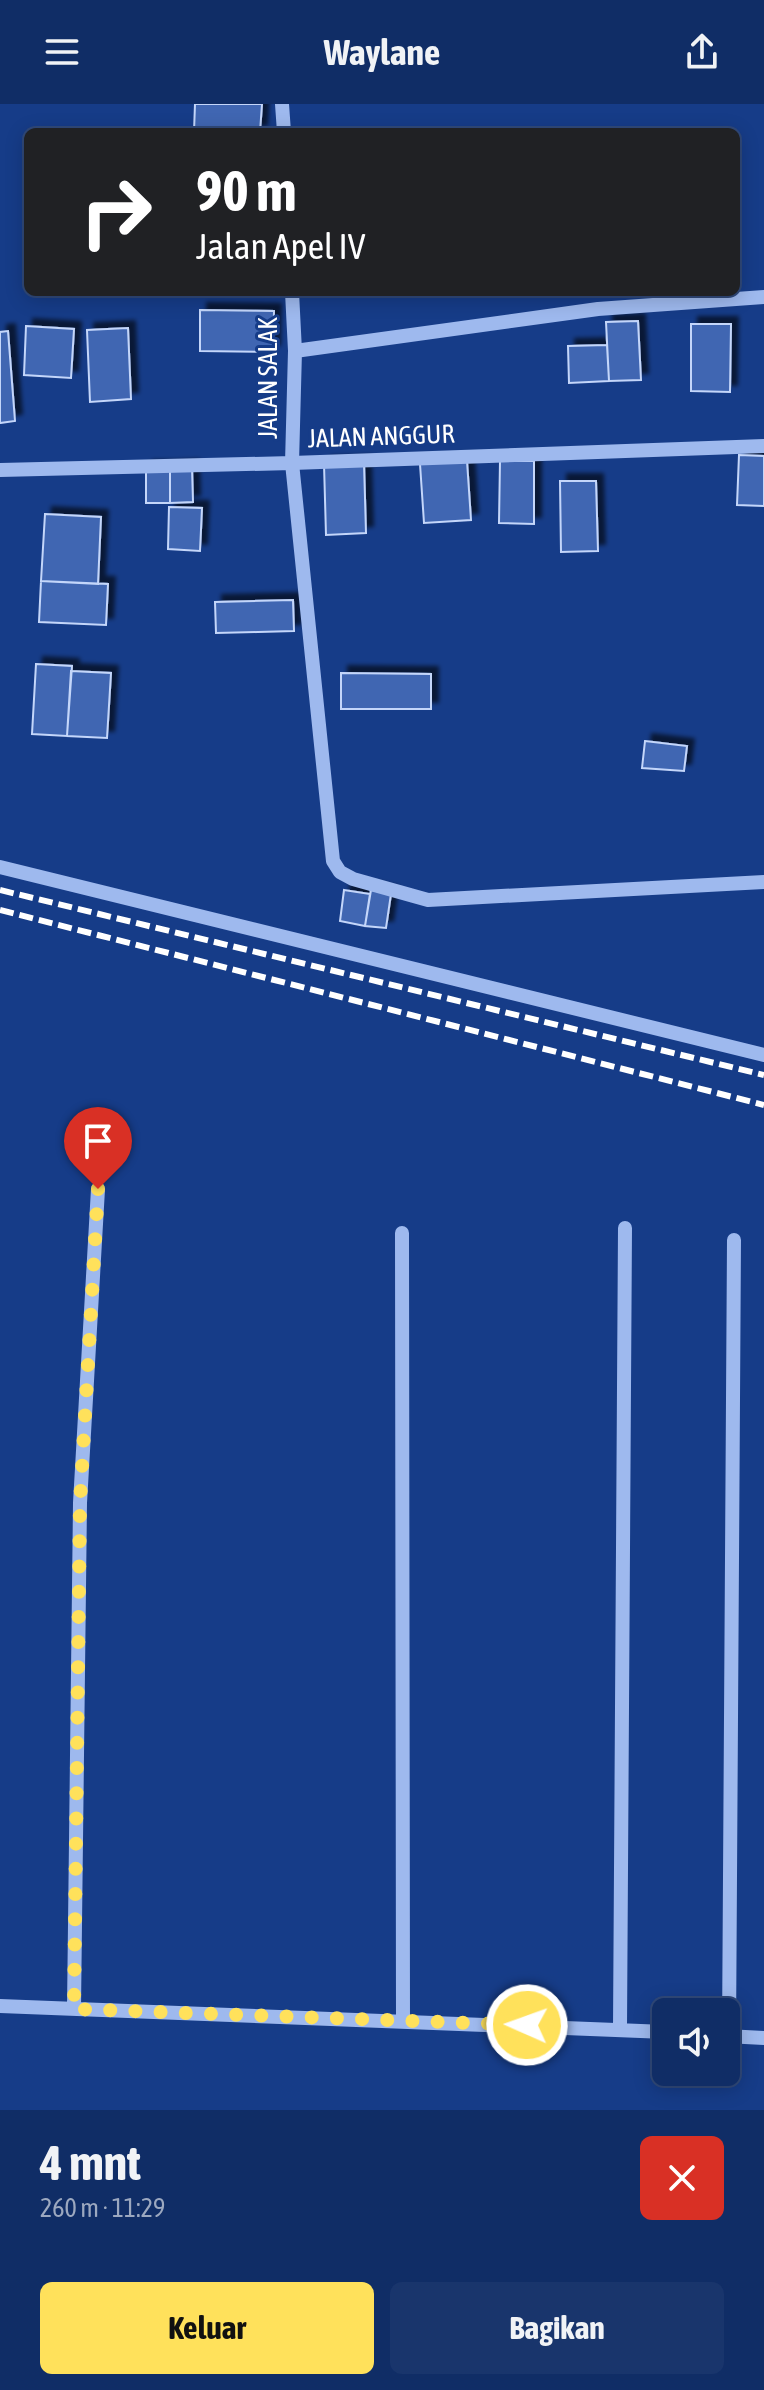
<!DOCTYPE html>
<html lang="id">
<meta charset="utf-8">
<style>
body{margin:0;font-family:"Asap Condensed",sans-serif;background:#19356c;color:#f1f3f6;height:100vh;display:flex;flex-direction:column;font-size:30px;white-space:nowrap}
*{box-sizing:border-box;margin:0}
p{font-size:26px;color:#9ca8bf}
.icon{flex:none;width:44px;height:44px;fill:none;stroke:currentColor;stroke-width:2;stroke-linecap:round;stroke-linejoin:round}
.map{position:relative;height:2006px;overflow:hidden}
.drawer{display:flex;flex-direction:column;background:#102d66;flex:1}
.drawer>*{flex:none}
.banner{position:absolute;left:24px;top:24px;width:716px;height:168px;border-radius:12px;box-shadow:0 4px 20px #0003,0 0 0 2px #30497a;background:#202124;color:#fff;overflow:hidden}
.controls{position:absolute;left:652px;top:1894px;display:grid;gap:16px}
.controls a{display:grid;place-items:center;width:88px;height:88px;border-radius:12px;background:#102d66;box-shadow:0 4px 20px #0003,0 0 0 2px #30497a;font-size:40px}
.pin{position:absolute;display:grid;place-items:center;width:68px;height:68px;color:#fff;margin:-82px -34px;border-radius:50% 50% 50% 0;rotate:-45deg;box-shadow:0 0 8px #0007}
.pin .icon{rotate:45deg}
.me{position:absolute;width:88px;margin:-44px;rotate:272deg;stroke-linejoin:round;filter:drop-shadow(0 0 6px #0008)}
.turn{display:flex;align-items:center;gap:28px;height:168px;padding:0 40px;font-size:36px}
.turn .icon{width:104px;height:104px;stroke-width:2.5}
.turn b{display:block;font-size:56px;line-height:68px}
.round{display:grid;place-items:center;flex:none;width:84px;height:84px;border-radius:12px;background:#19356c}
.summary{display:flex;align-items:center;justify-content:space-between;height:136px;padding:0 40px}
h1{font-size:48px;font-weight:700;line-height:60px}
.button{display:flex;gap:16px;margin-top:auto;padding:16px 40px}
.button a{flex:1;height:92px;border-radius:12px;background:#ffe15b;color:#111;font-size:32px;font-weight:700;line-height:92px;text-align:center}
.button a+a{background:#19356c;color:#f1f3f6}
header{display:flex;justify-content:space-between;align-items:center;height:104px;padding:0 40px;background:#102d66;font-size:36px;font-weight:700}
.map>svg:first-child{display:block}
.building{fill:#3f66b2;stroke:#c4d6fa;stroke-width:2;filter:url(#shadow)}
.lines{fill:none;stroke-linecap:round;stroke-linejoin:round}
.minor{stroke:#9eb9ee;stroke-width:14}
.rail{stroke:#fff;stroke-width:6;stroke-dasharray:14 6;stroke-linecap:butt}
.route{stroke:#ffe15b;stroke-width:14;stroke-dasharray:0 25.2}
.labels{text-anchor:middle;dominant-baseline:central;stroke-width:6;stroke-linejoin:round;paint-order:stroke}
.street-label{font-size:26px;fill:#fff;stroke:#163c88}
</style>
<header><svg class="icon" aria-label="menu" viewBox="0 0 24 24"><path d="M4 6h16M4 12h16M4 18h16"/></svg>Waylane<svg class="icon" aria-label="share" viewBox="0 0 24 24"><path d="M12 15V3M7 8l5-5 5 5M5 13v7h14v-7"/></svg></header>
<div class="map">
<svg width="764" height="2006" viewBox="0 0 764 2006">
<defs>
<filter id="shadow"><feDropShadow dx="7" dy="-7" stdDeviation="2" flood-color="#0009"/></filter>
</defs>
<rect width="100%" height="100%" fill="#163c88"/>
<path class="building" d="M195,0H262L260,28H194Z
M200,206L274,207L273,248L200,247Z
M638,217L641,276L609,277L606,218Z
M691,220H731L730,288L691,287Z
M26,222L74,225L71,274L24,271Z
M128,224L131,295L90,298L87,226Z
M8,227L15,317L0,319V228Z
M607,241L609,277L569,279L568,242Z
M739,351L764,352V402L737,401Z
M467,357L471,416L424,419L420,360Z
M500,357H534V420L499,419Z
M364,359L366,429L326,431L324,360Z
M192,363L193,398L170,399V364Z
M146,364H170V399H146Z
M560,377H596L598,447L561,448Z
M169,403L202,404L200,447L168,445Z
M45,410L101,413L98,480L41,477Z
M41,477L108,480L106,521L39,518Z
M293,496L294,527L216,529L215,498Z
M36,560L72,562L67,632L32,630Z
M71,567L111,569L107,634L67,632Z
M341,569L431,570V605H341Z
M645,637L687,642L684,667L642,664Z
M344,786L370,790L365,822L340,817Z
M371,786L391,790L386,824L365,822Z"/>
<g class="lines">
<path class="minor" d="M282,0L284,28
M292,188L295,247L292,359L333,757L340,768L353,775L428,796L764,778
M295,247L598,205L764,193
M0,366L292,359L764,342
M0,763L764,951
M402,1129L403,1916
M0,1902L666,1928
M74,1905L80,1399L98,1085
M620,1925L625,1124
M726,1932L764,1934
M729,1932L734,1136"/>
<path class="rail" d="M0,786L764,971
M0,806L764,1001"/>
</g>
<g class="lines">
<path class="route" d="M98,1085L80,1399L74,1905L527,1921"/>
</g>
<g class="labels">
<g class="street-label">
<text transform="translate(268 274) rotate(-90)">JALAN SALAK</text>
<text transform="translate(381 332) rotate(-2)">JALAN ANGGUR</text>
</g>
</g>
</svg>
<div class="controls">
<a><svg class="icon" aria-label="sound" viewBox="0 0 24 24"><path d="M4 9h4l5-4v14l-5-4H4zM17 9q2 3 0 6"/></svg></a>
</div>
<div class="pin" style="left:98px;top:1085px;background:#d93025"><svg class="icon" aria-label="arrive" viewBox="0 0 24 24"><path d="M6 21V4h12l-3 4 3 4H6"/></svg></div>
<svg class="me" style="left:527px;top:1921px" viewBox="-20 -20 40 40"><circle r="17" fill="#ffe15b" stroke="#fff" stroke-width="3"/><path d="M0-11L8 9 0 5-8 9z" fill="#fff"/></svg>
<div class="banner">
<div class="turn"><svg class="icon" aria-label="right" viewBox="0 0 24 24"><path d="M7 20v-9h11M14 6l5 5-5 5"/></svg><div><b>90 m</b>Jalan Apel IV</div></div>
</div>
</div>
<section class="drawer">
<div class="summary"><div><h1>4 mnt</h1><p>260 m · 11:29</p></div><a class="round" style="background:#d93025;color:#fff"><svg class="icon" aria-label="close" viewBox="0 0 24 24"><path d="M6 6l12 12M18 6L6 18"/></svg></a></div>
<div class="button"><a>Keluar</a><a>Bagikan</a></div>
</section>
